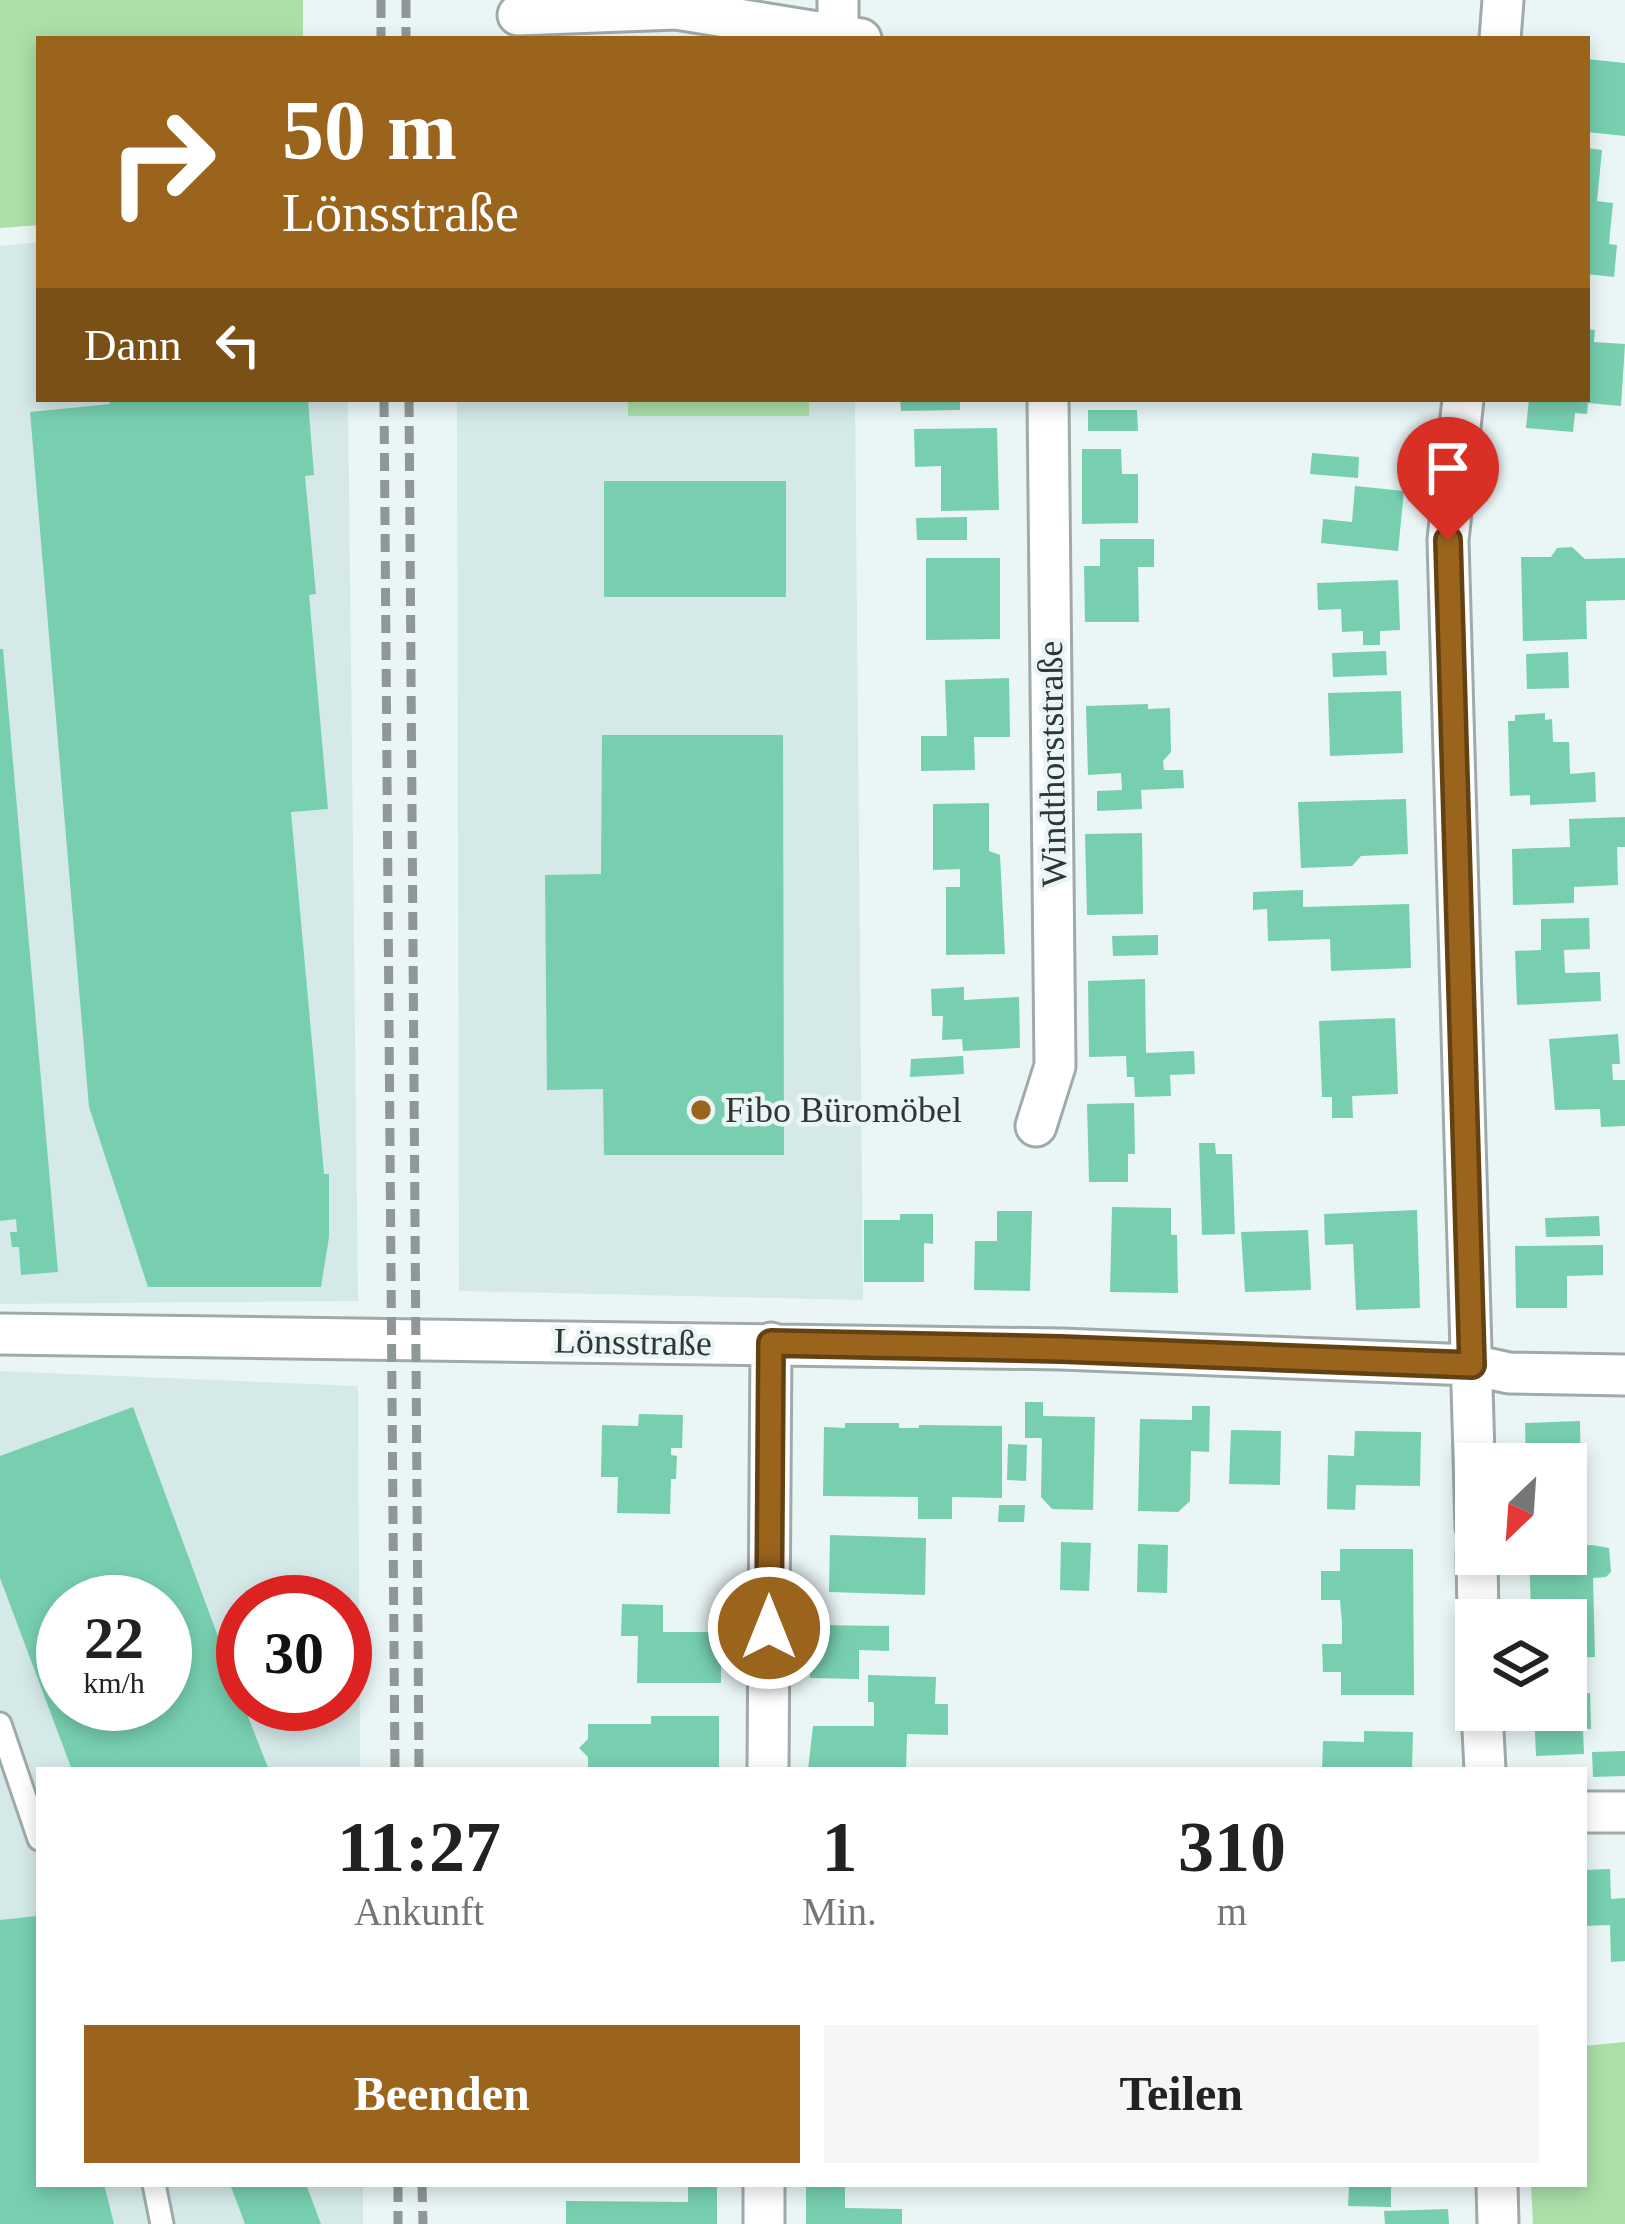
<!DOCTYPE html>
<html lang="de">
<meta charset="utf-8">
<style>
body{margin:0;font-family:Georgia,serif;background:#f6f6f6;color:#222;height:100vh;display:flex;flex-direction:column;font-size:45px;white-space:nowrap}
*{box-sizing:border-box;margin:0}
p{font-size:39px;color:#767676}
.icon{flex:none;width:66px;height:66px;fill:none;stroke:currentColor;stroke-width:2;stroke-linecap:round;stroke-linejoin:round}
.map{position:relative;flex:1;overflow:hidden}
.drawer{position:absolute;left:36px;top:1767px;width:1551px;height:420px;display:flex;flex-direction:column;background:#fff;border-radius:0px;box-shadow:0 6px 18px #0003}
.drawer>*{flex:none}
.guide{position:absolute;left:36px;top:36px;width:1554px;height:366px;border-radius:0px;box-shadow:0 6px 18px #0003;background:#9a641c;color:#fff;overflow:hidden}
.needle{width:78px;rotate:205deg}
.controls{position:absolute;left:1455px;top:1443px;display:grid;gap:24px}
.controls a{display:grid;place-items:center;width:132px;height:132px;border-radius:0px;background:#fff;box-shadow:0 6px 18px #0003;font-size:60px}
.speed{position:absolute;left:36px;top:1575px;display:flex;gap:24px;font-size:60px;font-weight:700;text-align:center}
.speed>*{display:grid;place-content:center;width:156px;height:156px;border-radius:50%;background:#fff;box-shadow:0 6px 18px #0003;line-height:1}
.speed small{font-size:30px;font-weight:400}
.speed .limit{border:18px solid #d22;background:#fff;color:#111}
.pin{position:absolute;display:grid;place-items:center;width:102px;height:102px;color:#fff;margin:-123px -51px;border-radius:50% 50% 50% 0;rotate:-45deg;box-shadow:0 0 12px #0007}
.pin .icon{rotate:45deg}
.me{position:absolute;width:132px;margin:-66px;rotate:0deg;stroke-linejoin:round;filter:drop-shadow(0 0 9px #0008)}
.turn{display:flex;align-items:center;gap:42px;height:252px;padding:0 48px;font-size:54px}
.turn .icon{width:156px;height:156px;stroke-width:2.5}
.turn b{display:block;font-size:84px;line-height:102px}
.then{display:flex;align-items:center;height:114px;padding:0 48px;background:#0003;gap:24px;font-size:45px}
.eta{display:flex;justify-content:space-evenly;align-items:center;height:204px;text-align:center}
.eta b{font-size:72px;font-weight:600;line-height:84px}
.action{display:flex;gap:24px;margin-top:auto;padding:24px 48px}
.action a{flex:1;height:138px;border-radius:0px;background:#9a641c;color:#fff;font-size:48px;font-weight:600;line-height:138px;text-align:center}
.action a+a{background:#f6f6f6;color:#222}
.map>svg:first-child{display:block}
.built{fill:#d4e9e8;fill-rule:evenodd}
.green{fill:#abdfa8}
.building{fill:#77cfaf;fill-rule:evenodd}
.lines{fill:none;stroke-linecap:round;stroke-linejoin:round}
.service-casing{stroke:#9fabaa;stroke-width:27}
.minor-casing{stroke:#9fabaa;stroke-width:45}
.service{stroke:#fff;stroke-width:21}
.minor{stroke:#fff;stroke-width:39}
.rail{stroke:#8f9897;stroke-width:9;stroke-dasharray:18 9;stroke-linecap:butt}
.route-casing{stroke:#644112;stroke-width:30}
.route{stroke:#9a641c;stroke-width:21}
.poi-dot{fill:#9a641c;stroke:#e9f6f5;stroke-width:4.5}
.labels{text-anchor:middle;dominant-baseline:central;stroke-width:9;stroke-linejoin:round;paint-order:stroke}
.street-label{font-size:36px;fill:#313635;stroke:#e9f6f5}
.poi-label{font-size:36px;fill:#313635;stroke:#e9f6f5;text-anchor:start}
</style>
<div class="map">
<svg width="1625" height="2224" viewBox="0 0 1625 2224">
<rect width="100%" height="100%" fill="#e9f6f5"/>
<path class="built" d="M39,242V399H348L358,1301L0,1304V246Z
M457,399H855L863,1300L459,1291Z
M0,1371L358,1386L360,1770H39V2184H363V2224H0ZM63,1602H165V1704H63ZM243,1602H345V1704H243Z"/>
<path class="green" d="M0,0H303V39H39V225L0,228Z
M628,399H809V416H628Z
M1625,2042V2224H1533L1531,2184H1584V2046Z"/>
<path class="building" d="M1587,59L1625,63V136L1587,132Z
M1587,148L1602,150L1597,201L1613,203L1609,244L1617,245L1614,277L1587,274Z
M1587,329L1595,330L1594,342L1625,344L1621,406L1588,403L1587,414L1575,413L1573,432L1526,428L1529,399H1587Z
M109,399H308L314,475L305,476L316,594L309,595L328,809L291,812L324,1174H329V1237L321,1287H148L89,1107L30,412L110,404Z
M900,399H960V410L901,411Z
M1088,410H1137L1138,431H1088Z
M997,428L999,510L941,511V466L915,467L914,429Z
M1082,449H1121L1122,474H1138V523L1082,524Z
M1312,453L1359,457L1358,478L1310,474Z
M604,481H786V597H604Z
M1355,486L1404,491L1398,551L1321,543L1323,519L1352,522Z
M967,517V540H917L916,518Z
M1100,539H1154V567H1138L1139,622H1085L1084,566H1100Z
M1572,547L1585,559L1625,558V600L1586,601L1587,639L1523,641L1521,557H1551L1557,548Z
M926,558H1000V639L926,640Z
M1398,580L1400,630L1380,631V645H1363V631L1342,632L1341,609L1318,610L1317,583Z
M0,649H3L58,1272L21,1275L19,1247H12L10,1232H17L16,1219L0,1221Z
M1386,651L1387,675L1333,677L1332,653Z
M1568,652L1569,688L1527,689L1526,654Z
M1009,678L1010,737H974L975,770L921,771V736H947L945,680Z
M1401,691L1403,753L1330,756L1328,693Z
M1148,704V709L1170,708L1171,752L1163,761L1164,770H1183L1184,788L1141,790L1142,809L1097,811V791L1122,790L1121,773L1088,775L1086,706Z
M1545,713V720L1552,719L1553,742H1569L1570,774L1595,772L1596,802L1530,805V795L1510,796L1508,721H1515V715Z
M602,735H783L784,1155H604L603,1089L547,1090L545,875L601,874Z
M1406,799L1408,854L1361,856L1352,866L1301,868L1298,802Z
M989,803V851L1000,855L1005,954L946,955V887H960V869L933,870V804Z
M1625,817V847H1617L1618,885L1574,887V903L1513,905L1512,849L1570,847L1569,819Z
M1142,833L1143,914L1087,915L1085,834Z
M1303,890V907L1409,904L1411,968L1331,971L1330,939L1268,941L1267,909L1253,910V892Z
M1589,918L1590,949L1564,950L1565,973L1600,972L1601,1001L1517,1005L1515,951L1541,950V919Z
M1158,935V955L1113,956L1112,936Z
M1145,979L1146,1053L1194,1051L1195,1074L1170,1075L1171,1096L1135,1097L1134,1077H1127L1126,1056L1089,1057L1088,981Z
M964,987V1000L1019,997L1020,1048L963,1051L962,1039L942,1040L943,1016H932L931,989Z
M1395,1018L1398,1094L1352,1096L1353,1118H1332V1097H1322L1319,1021Z
M1618,1034L1620,1064H1612L1613,1080H1625V1126L1601,1127L1600,1109L1555,1110L1549,1039Z
M963,1056L964,1074L910,1077L911,1059Z
M1134,1103L1135,1154H1128V1182H1089L1087,1104Z
M1199,1143H1215L1216,1154H1232L1235,1234L1202,1235Z
M1112,1207L1171,1208V1235H1177L1178,1293L1110,1292Z
M1417,1210L1420,1308L1356,1310L1353,1244L1325,1245L1324,1214Z
M997,1211H1032L1030,1291L974,1290L975,1241H997Z
M900,1214H933V1244L924,1243V1282H864V1220H900Z
M1599,1216L1600,1236L1546,1237L1545,1218Z
M1308,1230L1311,1290L1245,1292L1241,1232Z
M1603,1245V1275L1567,1276V1308H1516L1515,1246Z
M1025,1402H1043V1416L1095,1417L1093,1510L1052,1509L1041,1497L1042,1438H1025Z
M1192,1406H1210L1209,1452L1191,1451L1190,1501L1178,1512L1138,1511L1140,1419L1192,1420Z
M133,1407L243,1704L269,1770H72L0,1578V1456ZM63,1602H165V1704H63Z
M639,1414L683,1415L682,1448H671V1455L677,1456L676,1479H671L670,1514L617,1513L618,1477H601L602,1425L638,1426Z
M1580,1421L1581,1488H1566V1464H1526L1525,1423Z
M845,1423H899V1428H919V1425L1002,1426V1498L952,1497V1519H918V1497L823,1496L824,1427L845,1428Z
M1231,1430L1281,1431L1280,1485L1229,1484Z
M1355,1431L1421,1432L1420,1486L1356,1485L1355,1510L1327,1509L1328,1455L1354,1456Z
M1008,1444L1027,1445L1026,1481L1007,1480Z
M999,1505H1025L1024,1522H998Z
M830,1535L926,1538L925,1595L829,1592Z
M1061,1542L1091,1543L1089,1591L1060,1590Z
M1138,1544L1168,1545L1167,1593L1137,1592Z
M1592,1545L1609,1548L1611,1572L1606,1577L1593,1578L1595,1657L1566,1658V1620H1521V1615L1557,1614V1608L1531,1609L1529,1554H1566V1546Z
M1340,1549H1413L1414,1695H1341V1672H1323L1322,1644H1342V1623L1340,1600H1321V1571H1340Z
M622,1604L663,1605V1632H721V1683H637L638,1636H621Z
M810,1625L889,1626V1651L859,1650V1679L810,1678Z
M868,1675L936,1677L935,1704H948V1735L907,1734L906,1770H808L813,1726H874V1702H868Z
M1590,1693L1591,1729H1583L1584,1754L1536,1756L1534,1710H1566V1694Z
M651,1716H719V1770H588V1757L579,1748L588,1739V1724H651Z
M1364,1731L1413,1732L1412,1770H1322L1323,1741L1364,1742Z
M1625,1751V1776L1593,1777L1592,1752Z
M1610,1869L1611,1899L1625,1898V1961L1611,1962L1610,1925L1584,1926V1870Z
M37,1916L39,2184H104L114,2224H0V1920Z
M230,2184H306L321,2224H245Z
M688,2184H717V2224H566V2201L688,2202Z
M806,2184H845V2208L902,2209V2224H806Z
M1349,2186L1391,2187V2207L1348,2206Z
M1448,2209L1449,2224H1385L1384,2211Z"/>
<g class="lines">
<defs>
<path id="service" d="M0,1724L39,1839
M154,2184L162,2224"/>
<path id="minor" d="M518,15L676,9L861,39
M838,39V0
M1500,39L1503,0
M1463,399L1448,540L1476,1527
M1036,1126L1055,1066L1048,399
M0,1334L1061,1349L1472,1365L1509,1373L1625,1375
M1477,1554L1478,1620
M1482,1710L1485,1770
M768,1770L771,1343
M1584,1812H1625
M1497,2184L1498,2224
M764,2224V2184"/>
</defs>
<use href="#service" class="service-casing"/>
<use href="#minor" class="minor-casing"/>
<use href="#service" class="service"/>
<use href="#minor" class="minor"/>
<path class="rail" d="M381,0V39
M406,0V39
M384,399L395,1770
M409,399L419,1770
M398,2184V2224
M422,2184L423,2224"/>
</g>
<g class="lines">
<defs>
<path id="route" d="M769,1628L771,1343L1061,1349L1472,1365L1448,540"/>
</defs>
<use href="#route" class="route-casing"/>
<use href="#route" class="route"/>
</g>
<circle class="poi-dot" cx="701" cy="1110" r="12"/>
<g class="labels">
<g class="street-label">
<text transform="translate(1052 764) rotate(-91)">Windthorststraße</text>
<text transform="translate(633 1342) rotate(1)">Lönsstraße</text>
</g>
<g class="poi-label">
<text x="725" y="1110">Fibo Büromöbel</text>
</g>
</g>
</svg>
<div class="controls">
<a><svg class="needle" viewBox="-14 -14 28 28"><path d="M0-13l5 13h-10z" fill="#e53935"/><path d="M0 13l5-13h-10z" fill="#767676"/></svg></a>
<a><svg class="icon" aria-label="layers" viewBox="0 0 24 24"><path d="M12 4l9 5-9 5-9-5zM3 14l9 5 9-5"/></svg></a>
</div>
<div class="speed"><div>22<small>km/h</small></div><div class="limit">30</div></div>
<div class="pin" style="left:1448px;top:540px;background:#d93025"><svg class="icon" aria-label="arrive" viewBox="0 0 24 24"><path d="M6 21V4h12l-3 4 3 4H6"/></svg></div>
<svg class="me" style="left:769px;top:1628px" viewBox="-20 -20 40 40"><circle r="17" fill="#9a641c" stroke="#fff" stroke-width="3"/><path d="M0-11L8 9 0 5-8 9z" fill="#fff"/></svg>
<div class="guide">
<div class="turn"><svg class="icon" aria-label="right" viewBox="0 0 24 24"><path d="M7 20v-9h11M14 6l5 5-5 5"/></svg><div><b>50 m</b>Lönsstraße</div></div>
<div class="then">Dann<svg class="icon" aria-label="left" viewBox="0 0 24 24"><path d="M17 20v-9H6M10 6l-5 5 5 5"/></svg></div>
</div>
<section class="drawer">
<div class="eta">
<div><b>11:27</b><p>Ankunft</p></div>
<div><b>1</b><p>Min.</p></div>
<div><b>310</b><p>m</p></div>
</div>
<div class="action"><a>Beenden</a><a>Teilen</a></div>
</section>
</div>
